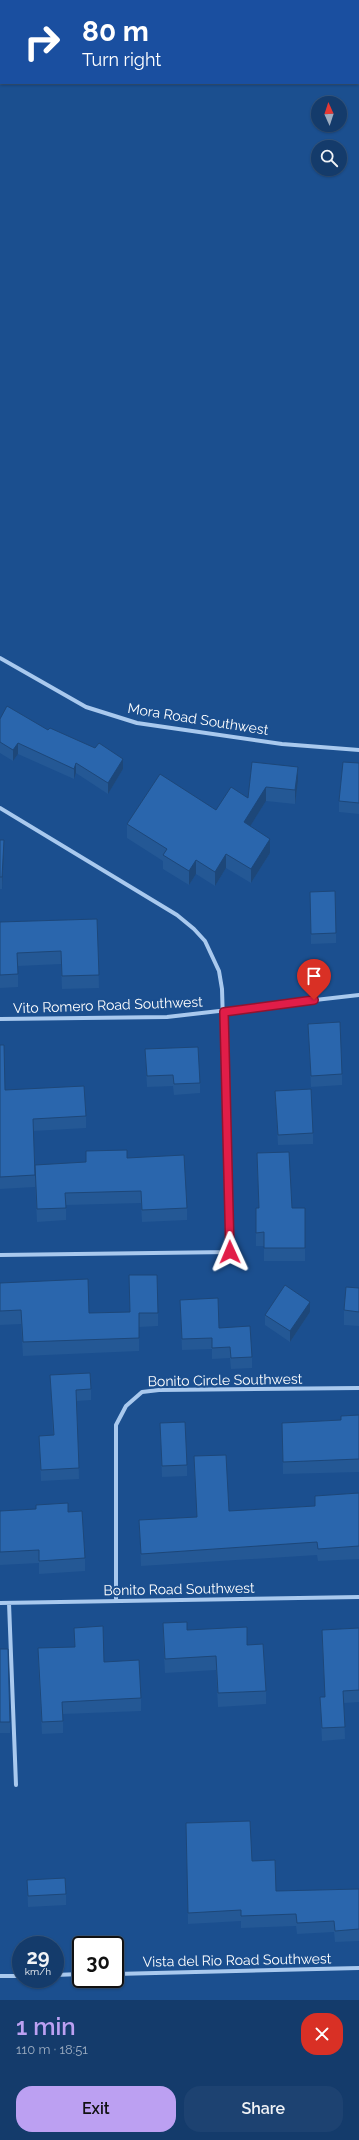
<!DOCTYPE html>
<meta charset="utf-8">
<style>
body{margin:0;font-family:Raleway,sans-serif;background:#1d4271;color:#f1f3f6;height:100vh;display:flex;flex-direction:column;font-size:15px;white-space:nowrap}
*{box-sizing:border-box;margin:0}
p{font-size:13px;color:#9dadc1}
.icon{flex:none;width:22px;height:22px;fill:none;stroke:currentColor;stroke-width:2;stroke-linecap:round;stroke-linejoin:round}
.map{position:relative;height:2000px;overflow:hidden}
.drawer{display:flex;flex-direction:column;background:#143b6b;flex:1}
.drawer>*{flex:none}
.banner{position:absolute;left:0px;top:0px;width:359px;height:84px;box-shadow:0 1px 3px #0004,0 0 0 1px #33557e;background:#1a4fa0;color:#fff;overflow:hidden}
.needle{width:26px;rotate:357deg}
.buttons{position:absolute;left:311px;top:96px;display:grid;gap:8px}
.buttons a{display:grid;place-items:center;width:36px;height:36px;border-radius:50%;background:#143b6b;box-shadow:0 1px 3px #0004,0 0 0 1px #33557e;font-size:20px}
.speed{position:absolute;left:12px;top:1936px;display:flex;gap:8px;font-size:20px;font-weight:700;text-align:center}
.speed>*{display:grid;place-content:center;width:52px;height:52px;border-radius:50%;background:#143b6b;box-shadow:0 1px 3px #0004,0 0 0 1px #33557e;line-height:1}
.speed small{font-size:10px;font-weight:400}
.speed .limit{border:2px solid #111;border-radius:6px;background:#fff;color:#111}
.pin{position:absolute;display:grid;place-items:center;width:34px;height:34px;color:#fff;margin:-41px -17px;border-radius:50% 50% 50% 0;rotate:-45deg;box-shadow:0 0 4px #0007}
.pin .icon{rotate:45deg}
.me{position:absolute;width:44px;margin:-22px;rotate:359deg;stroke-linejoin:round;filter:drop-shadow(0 0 3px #0008)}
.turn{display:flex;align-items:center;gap:14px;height:84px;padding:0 16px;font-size:18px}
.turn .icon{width:52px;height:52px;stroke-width:2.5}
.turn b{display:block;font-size:28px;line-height:34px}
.round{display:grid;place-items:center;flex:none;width:42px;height:42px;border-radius:16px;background:#1d4271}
.overview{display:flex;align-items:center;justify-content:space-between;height:68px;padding:0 16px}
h1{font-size:24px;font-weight:600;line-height:30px;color:#bca0f2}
.cta{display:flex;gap:8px;margin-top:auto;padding:8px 16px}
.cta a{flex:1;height:46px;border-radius:16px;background:#bca0f2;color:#111;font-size:16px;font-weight:600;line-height:46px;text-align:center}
.cta a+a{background:#1d4271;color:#f1f3f6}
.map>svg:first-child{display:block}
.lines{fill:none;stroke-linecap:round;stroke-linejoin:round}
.minor{stroke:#a9c9ee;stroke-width:4}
.wall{fill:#245895}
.shaded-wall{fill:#1d4779}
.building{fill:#2a66ad;stroke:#1d4779}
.route-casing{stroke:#92132f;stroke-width:10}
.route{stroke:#e11d48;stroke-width:7}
.labels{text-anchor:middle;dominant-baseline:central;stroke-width:4;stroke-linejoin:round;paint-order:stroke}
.street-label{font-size:14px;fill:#fff;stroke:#1b4f8f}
</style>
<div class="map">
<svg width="359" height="2000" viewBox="0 0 359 2000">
<rect width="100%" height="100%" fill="#1b4f8f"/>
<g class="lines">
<path class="minor" d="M0,658L86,707L137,723L282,744L359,750
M0,808L177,915L194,929L205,941L219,971L222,989L230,1252L0,1255
M0,1019L167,1017L359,995
M116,1601V1425L126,1406L142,1392L159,1390L359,1388
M0,1603L359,1597
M9,1603L16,1785
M115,1974L359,1968
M55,1975L81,1974
M0,1976H21"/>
</g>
<path class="wall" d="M0,719L48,730L123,769L108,794L76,773L74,779L18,754L13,761L0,753Z
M252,762L298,781L295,804L266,801L250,826L270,853L251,883L226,868L215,886L196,874L189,885L163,869V861L127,838V824L216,810L248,798Z
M359,763V814L339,812V801Z
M0,840L4,852L2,889H0Z
M310,892L336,933V943L311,944Z
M97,919L99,988L62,989L61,964L18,966V987L0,988V922Z
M308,1024L342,1074V1085L311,1087Z
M0,1045L5,1090L86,1116V1128L33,1131L35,1169L86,1162L127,1158L187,1208V1220L142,1222L141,1203L66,1205V1220L37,1222L35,1182V1187L0,1189Z
M145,1049L200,1083V1093L174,1095L173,1086L147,1087Z
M275,1091L313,1133V1144L278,1145Z
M257,1153L292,1208H305V1261H264V1246H256V1208H259L257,1166Z
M129,1275L158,1313V1326L139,1327V1351L23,1356L21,1324L0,1325V1283L89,1313L130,1312Z
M359,1288V1326L344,1325V1310Z
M180,1300L219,1328L252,1357V1368L231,1369L230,1358L212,1359V1349L182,1350Z
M310,1312L290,1342L265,1325V1315Z
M50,1375L91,1389V1400L77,1401L79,1479L41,1481L39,1436L53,1435Z
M359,1415V1472L283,1474L282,1423L341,1420Z
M160,1423L187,1465V1476L162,1477Z
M194,1456L229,1511L315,1506V1496L359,1493V1559L318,1561L317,1555L141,1566L139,1520L197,1517L194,1469Z
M0,1511L68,1512L85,1558V1571L39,1574V1563L0,1565Z
M163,1623L187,1630L247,1645L266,1691V1704L218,1707L216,1670L165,1673L163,1637Z
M74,1628L104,1662L141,1698V1711L63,1714V1733L42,1734L38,1661V1648L75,1647Z
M359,1628V1702L344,1703L345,1739L322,1741L320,1697H325L322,1643V1630Z
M0,1649L10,1722V1733H0Z
M186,1823L252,1861L276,1891L359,1889V1941L335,1942L334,1932L297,1934L296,1926L241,1928V1921L188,1924Z
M27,1880L66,1894V1905L28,1907Z"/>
<path class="shaded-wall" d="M18,743V754L13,761V750Z
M123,759V769L108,794V783Z
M76,763V773L74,779V769Z
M298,767V781L295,804V790Z
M266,787V801L244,836V822Z
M270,839V853L251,883V869Z
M4,840V852L2,889V877Z
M226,854V868L215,886V872Z
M196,860V874L189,885V871Z
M310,1302V1312L290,1342V1331Z"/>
<path class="building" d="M7,706L48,730L50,728L95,748L99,743L123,759L108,783L76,763L74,769L18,743L13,750L0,742V719Z
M252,762L298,767L295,790L266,787L244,822L270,839L251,869L226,854L215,872L196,860L189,871L163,855L167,849L127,824L160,774L216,810L231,787L248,798Z
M343,762L359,763V803L339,801Z
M0,840H4L2,877H0Z
M335,891L336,933L311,934L310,892Z
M97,919L99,975L62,976L61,951L17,953L18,974L0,975V922Z
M340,1022L342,1074L311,1076L308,1024Z
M0,1045H4L5,1090L84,1086L86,1116L33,1119L35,1175L0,1177Z
M198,1047L200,1083L174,1084L173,1075L147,1076L145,1049Z
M311,1089L313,1133L278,1135L275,1091Z
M127,1150V1158L184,1155L187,1208L142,1210L141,1191L65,1193L66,1208L37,1209L35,1165L86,1162V1151Z
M289,1152L292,1208H305V1248H264V1232L256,1233V1208H259L257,1153Z
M129,1275H157L158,1313H139V1338L23,1342L21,1310L0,1311V1283L88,1279L89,1313L130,1312Z
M285,1285L310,1302L290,1331L265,1315Z
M346,1287L359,1288V1312L344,1310Z
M218,1298L219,1328L250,1326L252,1357L231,1358L230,1347L212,1348V1338L182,1339L180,1300Z
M90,1373L91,1389L76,1390L79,1468L41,1470L39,1436L54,1435L50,1375Z
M359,1415V1459L283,1462L282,1423L341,1420V1416Z
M185,1422L187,1465L162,1466L160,1423Z
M226,1455L229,1511L315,1506V1496L359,1493V1546L318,1549L317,1542L141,1554L139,1520L197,1517L194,1456Z
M68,1503V1512L82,1511L85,1558L39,1561V1550L0,1552V1511L36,1509V1505Z
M187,1622V1630L247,1627V1645L263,1644L266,1691L218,1693L216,1656L165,1659L163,1623Z
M103,1626L104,1662L139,1660L141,1698L62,1702L63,1721L42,1722L38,1648L75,1647L74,1628Z
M359,1628V1690L343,1691L345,1727L322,1728L320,1697H325L322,1630Z
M0,1649H8L10,1722H0Z
M250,1821L252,1861L275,1860L276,1891L359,1889V1929L335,1931L334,1921L297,1923L296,1914L241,1916V1910L188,1913L186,1823Z
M65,1878L66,1894L28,1896L27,1880Z"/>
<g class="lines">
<defs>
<path id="route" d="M230,1252L224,1012L314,1000"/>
</defs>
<use href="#route" class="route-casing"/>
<use href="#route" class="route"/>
</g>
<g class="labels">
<g class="street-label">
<text transform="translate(198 719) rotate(9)">Mora Road Southwest</text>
<text transform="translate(108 1005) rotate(-2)">Vito Romero Road Southwest</text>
<text transform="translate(225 1380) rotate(-1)">Bonito Circle Southwest</text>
<text transform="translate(179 1589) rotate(-1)">Bonito Road Southwest</text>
<text transform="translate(237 1960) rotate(-1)">Vista del Rio Road Southwest</text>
</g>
</g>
</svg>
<div class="buttons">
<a><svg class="needle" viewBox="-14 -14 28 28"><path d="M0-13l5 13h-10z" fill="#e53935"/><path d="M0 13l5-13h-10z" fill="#9dadc1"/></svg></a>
<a><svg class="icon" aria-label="search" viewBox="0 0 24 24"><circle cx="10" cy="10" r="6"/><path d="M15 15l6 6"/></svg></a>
</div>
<div class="speed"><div>29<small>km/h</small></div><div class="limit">30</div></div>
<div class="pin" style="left:314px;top:1000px;background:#d93025"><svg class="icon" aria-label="arrive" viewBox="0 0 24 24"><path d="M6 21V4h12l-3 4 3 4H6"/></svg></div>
<svg class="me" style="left:230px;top:1252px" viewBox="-20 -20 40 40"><path d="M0-17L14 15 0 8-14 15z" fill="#e11d48" stroke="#fff" stroke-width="4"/></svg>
<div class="banner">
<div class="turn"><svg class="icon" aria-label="right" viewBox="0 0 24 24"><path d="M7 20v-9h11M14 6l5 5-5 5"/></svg><div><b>80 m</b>Turn right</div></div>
</div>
</div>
<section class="drawer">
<div class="overview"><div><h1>1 min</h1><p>110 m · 18:51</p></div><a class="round" style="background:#d93025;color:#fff"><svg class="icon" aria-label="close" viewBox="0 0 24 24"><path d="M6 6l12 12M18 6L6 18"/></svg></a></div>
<div class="cta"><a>Exit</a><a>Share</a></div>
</section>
